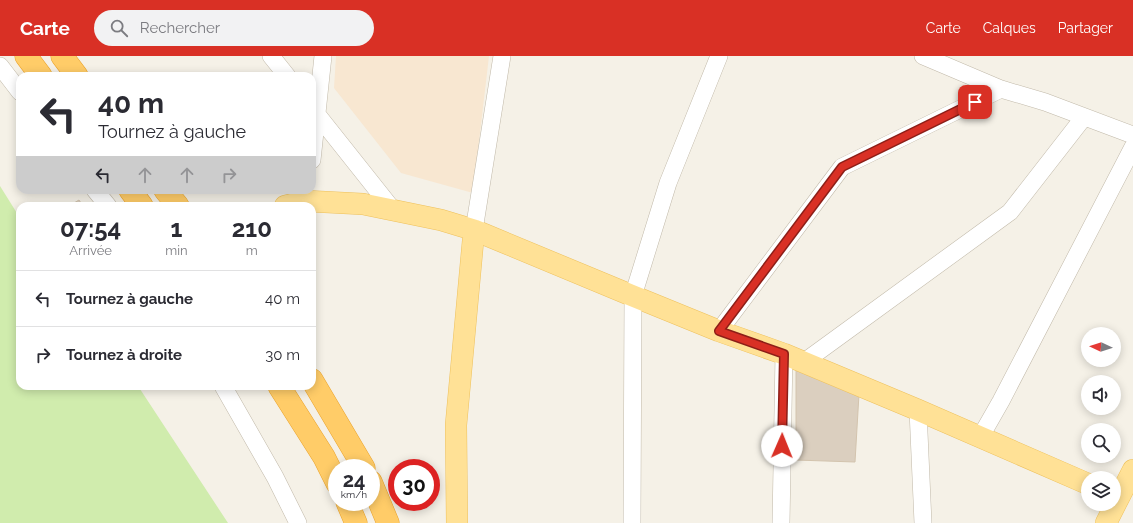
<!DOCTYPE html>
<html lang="fr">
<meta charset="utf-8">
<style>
body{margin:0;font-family:Raleway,sans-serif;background:#f2f2f3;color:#2b2b33;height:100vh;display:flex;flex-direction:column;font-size:15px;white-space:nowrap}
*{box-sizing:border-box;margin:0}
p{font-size:13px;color:#7c7c81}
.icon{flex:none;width:22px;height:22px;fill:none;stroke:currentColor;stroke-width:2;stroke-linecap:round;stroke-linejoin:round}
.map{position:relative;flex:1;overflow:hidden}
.side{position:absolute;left:16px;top:146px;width:300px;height:188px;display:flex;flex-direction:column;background:#fff;border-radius:12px;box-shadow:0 2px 10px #0003}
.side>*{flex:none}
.guide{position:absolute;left:16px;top:16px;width:300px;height:122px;border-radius:12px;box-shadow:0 2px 10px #0003;background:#fff;color:#2b2b33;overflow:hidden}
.needle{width:26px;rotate:274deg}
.tools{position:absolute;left:1081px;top:271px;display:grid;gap:8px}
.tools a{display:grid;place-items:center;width:40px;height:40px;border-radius:50%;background:#fff;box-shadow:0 2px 10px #0003;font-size:20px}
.speed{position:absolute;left:328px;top:403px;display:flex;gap:8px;font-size:20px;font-weight:700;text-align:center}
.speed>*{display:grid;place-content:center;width:52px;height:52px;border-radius:50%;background:#fff;box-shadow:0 2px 10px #0003;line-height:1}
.speed small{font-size:10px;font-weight:400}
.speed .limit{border:6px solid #d22;background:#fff;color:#111}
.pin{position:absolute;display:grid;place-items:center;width:34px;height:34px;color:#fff;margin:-17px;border-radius:8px;box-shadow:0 2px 6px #0006}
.me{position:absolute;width:44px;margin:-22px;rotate:1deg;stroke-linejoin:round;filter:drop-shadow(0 0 3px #0008)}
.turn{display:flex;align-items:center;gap:14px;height:84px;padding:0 16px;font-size:18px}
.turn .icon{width:52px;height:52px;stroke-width:2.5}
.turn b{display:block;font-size:28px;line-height:34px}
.lanes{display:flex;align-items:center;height:38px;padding:0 16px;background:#0003;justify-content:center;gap:20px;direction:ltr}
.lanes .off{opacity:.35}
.eta{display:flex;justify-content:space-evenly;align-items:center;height:68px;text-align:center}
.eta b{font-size:24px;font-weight:700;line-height:28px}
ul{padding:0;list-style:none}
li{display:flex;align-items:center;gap:12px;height:56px;padding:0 16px;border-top:1px solid #e1e1e2}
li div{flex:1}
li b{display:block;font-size:15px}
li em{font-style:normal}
header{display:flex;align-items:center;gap:24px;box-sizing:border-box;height:56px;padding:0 20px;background:#d93025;color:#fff}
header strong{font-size:19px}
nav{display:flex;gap:22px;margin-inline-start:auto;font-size:14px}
.search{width:280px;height:36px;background:#f2f2f3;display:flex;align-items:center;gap:10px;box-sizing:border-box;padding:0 14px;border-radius:22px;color:#7c7c81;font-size:15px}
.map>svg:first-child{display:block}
.commercial{fill:#f8e7d1}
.green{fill:#d0ecad}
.building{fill:#dbcfbf;stroke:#d3c4ae}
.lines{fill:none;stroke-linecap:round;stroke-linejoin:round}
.minor-casing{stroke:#c1b9a9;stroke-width:18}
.major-casing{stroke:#eec15d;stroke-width:22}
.highway-casing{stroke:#eaa32c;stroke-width:23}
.minor{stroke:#fff;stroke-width:17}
.major{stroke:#ffe196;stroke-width:21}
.highway{stroke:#ffcc68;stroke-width:22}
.route-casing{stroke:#8d1f18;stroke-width:10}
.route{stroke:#d93025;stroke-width:7}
</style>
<header>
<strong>Carte</strong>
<div class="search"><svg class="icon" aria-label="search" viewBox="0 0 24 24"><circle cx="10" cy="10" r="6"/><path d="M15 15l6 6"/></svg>Rechercher</div>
<nav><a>Carte</a><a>Calques</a><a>Partager</a></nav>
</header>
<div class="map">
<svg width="1133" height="467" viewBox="0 0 1133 467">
<rect width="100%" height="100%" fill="#f5f1e7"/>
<path class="commercial" d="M336,0H489L473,137L401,117L334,32Z"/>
<path class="green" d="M0,130L20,162V330H138L228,467H0Z"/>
<path class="building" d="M79,144L83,150H69Z
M796,311L859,338L855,406L796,404Z"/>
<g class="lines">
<defs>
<path id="minor" d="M271,0L287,20
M923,0L1001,33L1045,46L1133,79
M0,10L20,36
M312,52L393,154
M312,104L323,0
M95,134L108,150
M474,174L502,0
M719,275L842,111L1001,33
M804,306L1010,156L1084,61
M223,330L275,421L298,467
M918,354L923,467
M981,380L1001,345L1133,91
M632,467L633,240L668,127L719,0
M781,467L784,298"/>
<path id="major" d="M285,150L306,145L363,148L441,164L474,174L633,240L719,275L784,298L918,354L1088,428
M457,467L456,369L474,174
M1106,467L1133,414"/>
<path id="highway" d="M26,0L41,20
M62,0L77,20
M130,134L142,150
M165,134L178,150
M312,324L364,412
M279,330L324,401L337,427
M371,426L388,467
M347,446L356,467"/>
</defs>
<use href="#minor" class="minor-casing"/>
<use href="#major" class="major-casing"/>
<use href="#highway" class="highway-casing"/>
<use href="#minor" class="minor"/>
<use href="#major" class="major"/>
<use href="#highway" class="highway"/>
</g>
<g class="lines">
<defs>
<path id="route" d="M782,390L784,298L719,275L842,111L975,46"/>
</defs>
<use href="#route" class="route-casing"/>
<use href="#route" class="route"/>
</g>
</svg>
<div class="tools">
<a><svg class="needle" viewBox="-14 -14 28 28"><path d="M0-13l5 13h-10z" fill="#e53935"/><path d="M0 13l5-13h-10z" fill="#7c7c81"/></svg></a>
<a><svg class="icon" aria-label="sound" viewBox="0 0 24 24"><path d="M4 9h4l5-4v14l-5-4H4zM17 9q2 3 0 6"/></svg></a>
<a><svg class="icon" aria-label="search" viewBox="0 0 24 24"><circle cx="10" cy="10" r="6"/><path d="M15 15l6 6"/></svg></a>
<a><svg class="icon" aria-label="layers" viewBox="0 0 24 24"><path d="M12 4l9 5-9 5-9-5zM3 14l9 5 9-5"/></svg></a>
</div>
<div class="speed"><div>24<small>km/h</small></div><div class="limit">30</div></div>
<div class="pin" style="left:975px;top:46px;background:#d93025"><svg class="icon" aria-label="arrive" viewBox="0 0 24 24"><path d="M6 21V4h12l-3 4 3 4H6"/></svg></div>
<svg class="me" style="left:782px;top:390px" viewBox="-20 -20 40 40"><circle r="19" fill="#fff"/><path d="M0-13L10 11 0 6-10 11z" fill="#d93025"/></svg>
<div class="guide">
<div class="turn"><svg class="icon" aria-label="left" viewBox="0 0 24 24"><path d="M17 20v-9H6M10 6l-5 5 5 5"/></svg><div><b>40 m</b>Tournez à gauche</div></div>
<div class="lanes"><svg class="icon" aria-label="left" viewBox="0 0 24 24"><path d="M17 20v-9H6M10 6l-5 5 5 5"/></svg><svg class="icon off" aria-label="ahead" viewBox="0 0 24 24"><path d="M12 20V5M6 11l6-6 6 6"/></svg><svg class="icon off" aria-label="ahead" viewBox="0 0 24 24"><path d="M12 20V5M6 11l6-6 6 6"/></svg><svg class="icon off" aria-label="right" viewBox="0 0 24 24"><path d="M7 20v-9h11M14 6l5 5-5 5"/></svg></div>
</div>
<section class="side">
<div class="eta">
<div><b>07:54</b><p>Arrivée</p></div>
<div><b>1</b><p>min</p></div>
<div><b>210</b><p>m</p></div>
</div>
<ul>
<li><svg class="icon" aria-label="left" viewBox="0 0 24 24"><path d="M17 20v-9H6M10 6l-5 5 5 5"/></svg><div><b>Tournez à gauche</b></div><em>40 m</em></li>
<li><svg class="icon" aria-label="right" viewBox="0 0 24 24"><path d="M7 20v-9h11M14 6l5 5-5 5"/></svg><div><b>Tournez à droite</b></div><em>30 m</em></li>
</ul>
</section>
</div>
